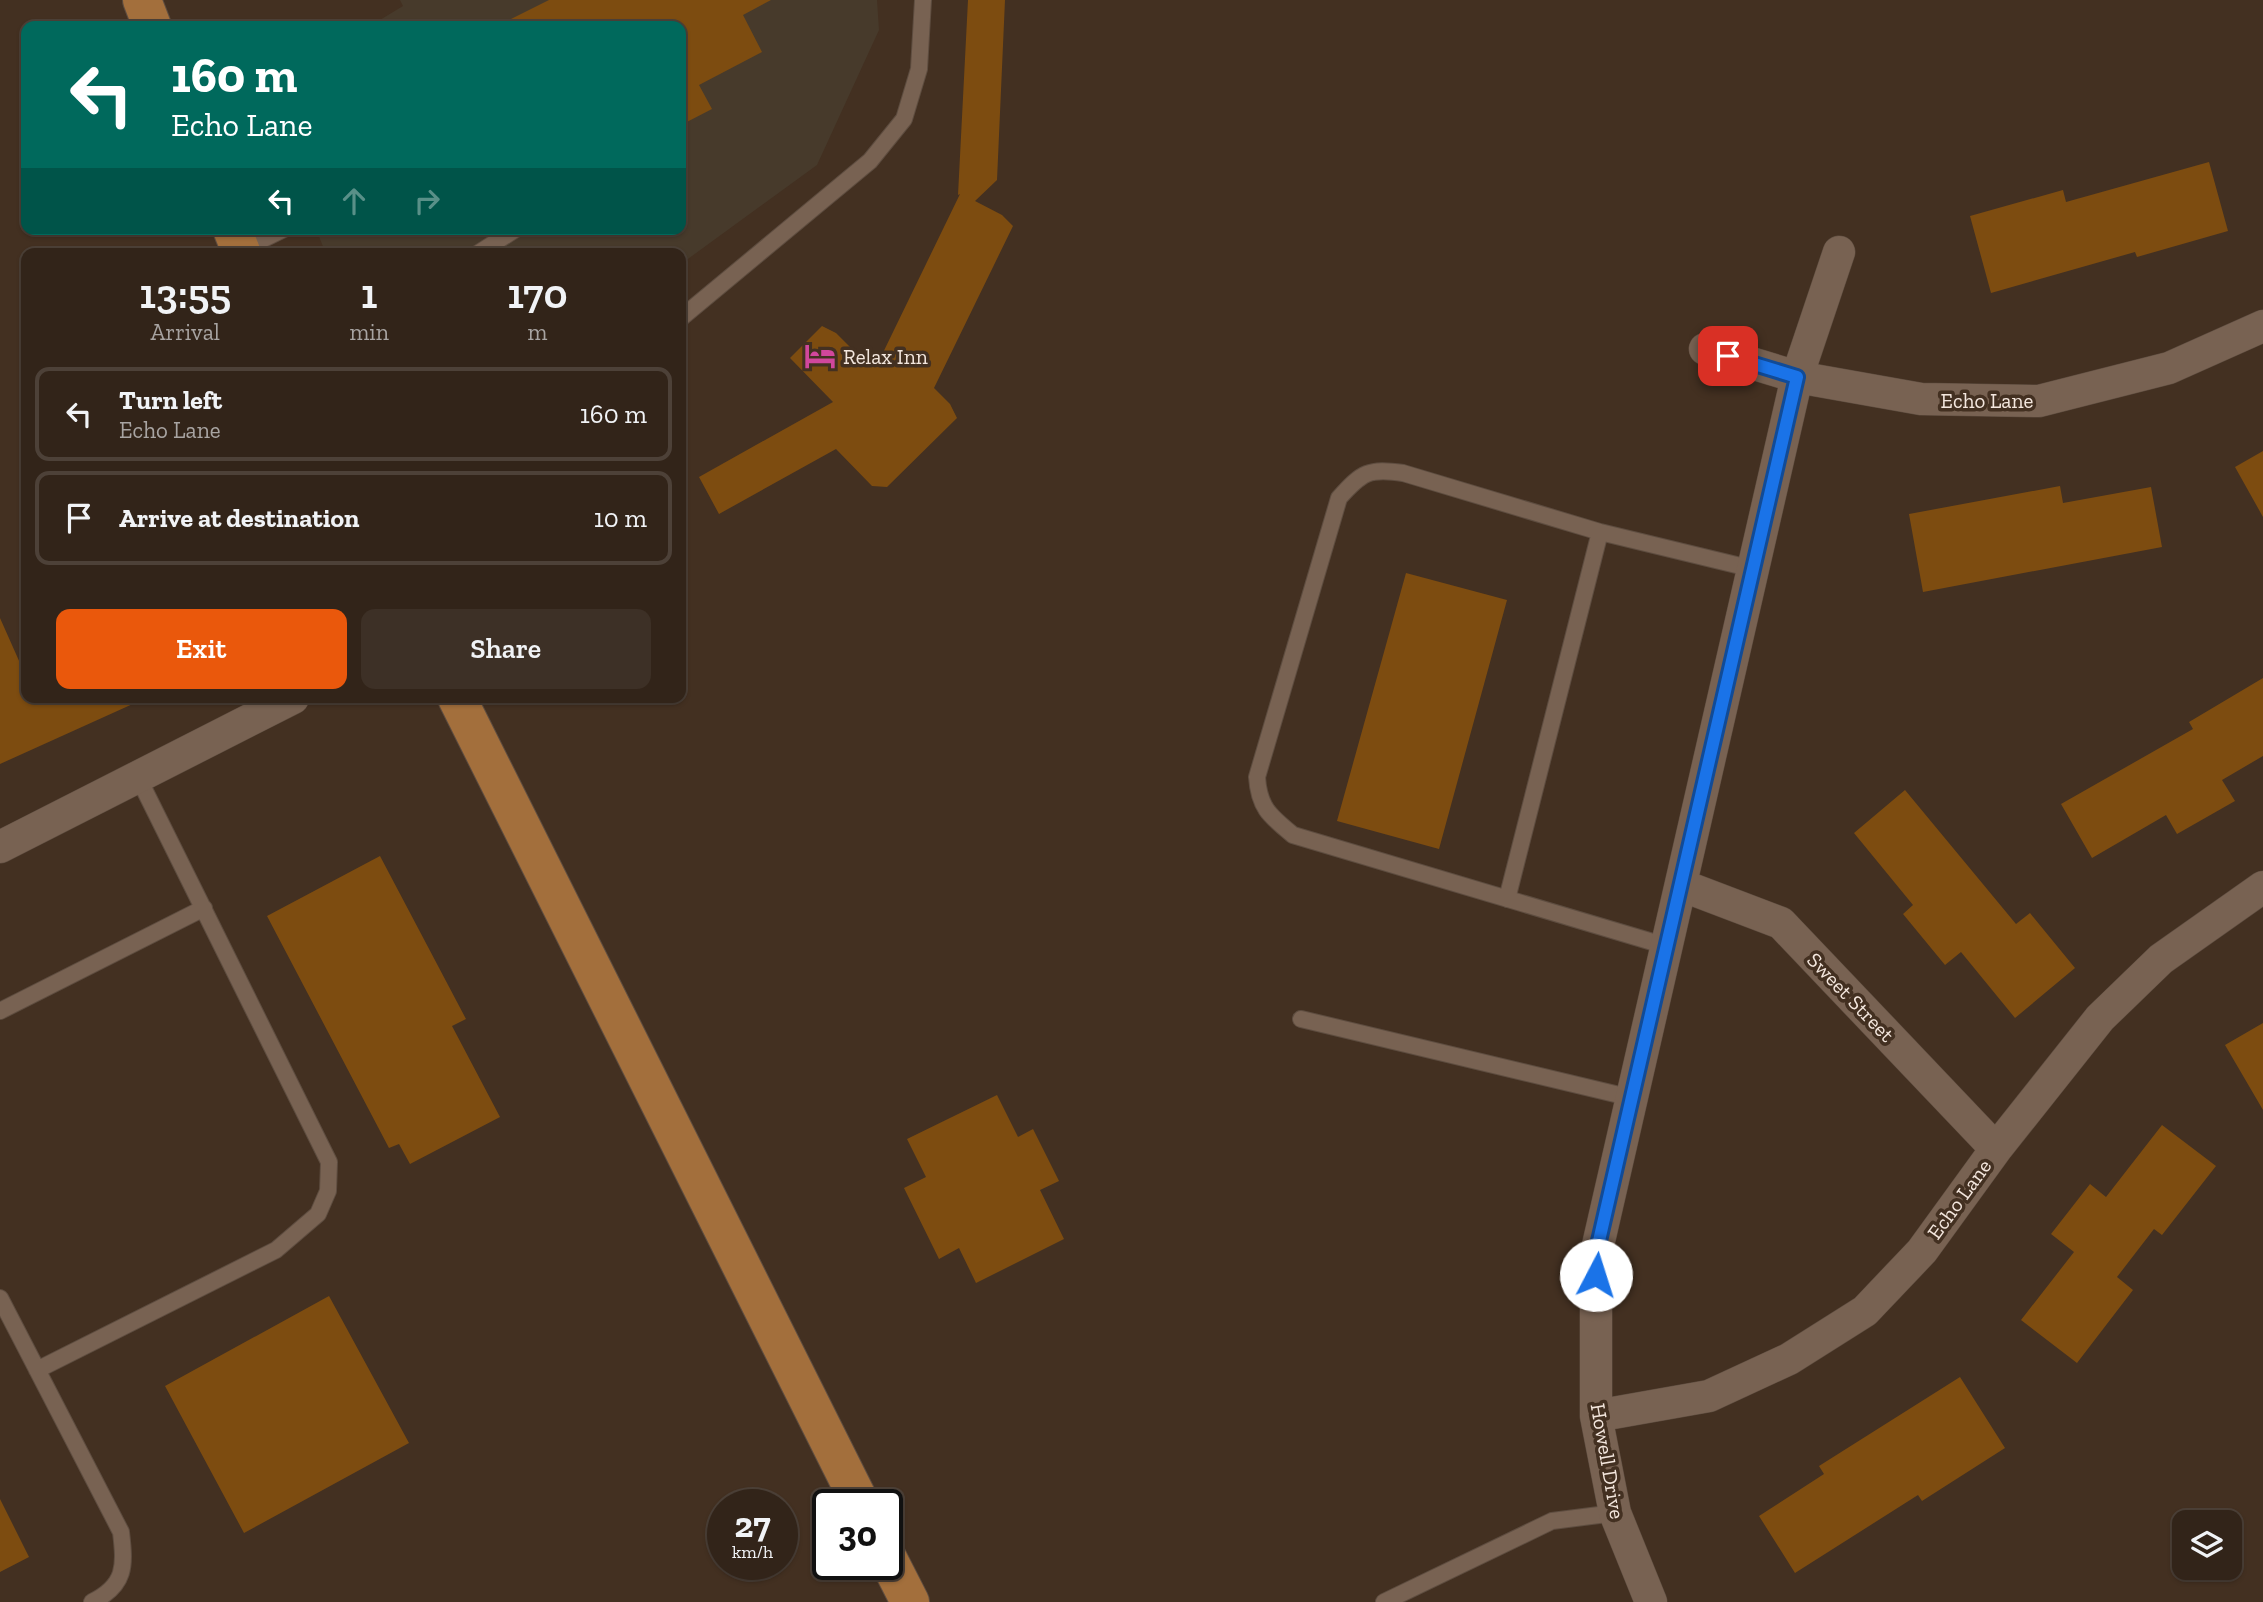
<!DOCTYPE html>
<style>
body{margin:0;font-family:"Zilla Slab",serif;background:#3d3026;color:#f1f3f6;height:100vh;display:flex;flex-direction:column;font-size:26px;white-space:nowrap}
*{box-sizing:border-box;margin:0}
p{font-size:23px;color:#a8a4a2}
.icon{flex:none;width:38px;height:38px;fill:none;stroke:currentColor;stroke-width:2;stroke-linecap:round;stroke-linejoin:round}
.map{position:relative;flex:1;overflow:hidden}
.side{position:absolute;left:21px;top:248px;width:665px;height:455px;display:flex;flex-direction:column;background:#322419;border-radius:14px;box-shadow:0 2px 5px #0004,0 0 0 2px #4d4138}
.side>*{flex:none}
.banner{position:absolute;left:21px;top:21px;width:665px;height:214px;border-radius:14px;box-shadow:0 2px 5px #0004,0 0 0 2px #4d4138;background:#00695c;color:#fff;overflow:hidden}
.controls{position:absolute;left:2172px;top:1510px;display:grid;gap:14px}
.controls a{display:grid;place-items:center;width:70px;height:70px;border-radius:14px;background:#322419;box-shadow:0 2px 5px #0004,0 0 0 2px #4d4138;font-size:35px}
.speed{position:absolute;left:707px;top:1489px;display:flex;gap:14px;font-size:35px;font-weight:700;text-align:center}
.speed>*{display:grid;place-content:center;width:91px;height:91px;border-radius:50%;background:#322419;box-shadow:0 2px 5px #0004,0 0 0 2px #4d4138;line-height:1}
.speed small{font-size:18px;font-weight:400}
.speed .limit{border:4px solid #111;border-radius:10px;background:#fff;color:#111}
.pin{position:absolute;display:grid;place-items:center;width:60px;height:60px;color:#fff;margin:-30px;border-radius:14px;box-shadow:0 4px 10px #0006}
.me{position:absolute;width:77px;margin:-38px;rotate:5deg;stroke-linejoin:round;filter:drop-shadow(0 0 5px #0008)}
.turn{display:flex;align-items:center;gap:24px;height:147px;padding:0 35px;font-size:32px}
.turn .icon{width:91px;height:91px;stroke-width:2.5}
.turn b{display:block;font-size:49px;line-height:60px}
.lanes{display:flex;align-items:center;height:66px;padding:0 35px;background:#0003;justify-content:center;gap:35px;direction:ltr}
.lanes .off{opacity:.35}
.eta{display:flex;justify-content:space-evenly;align-items:center;height:119px;text-align:center}
.eta b{font-size:42px;font-weight:600;line-height:49px}
.cta{display:flex;gap:14px;margin-top:auto;padding:14px 35px}
.cta a{flex:1;height:80px;border-radius:14px;background:#ea580c;color:#fff;font-size:28px;font-weight:600;line-height:80px;text-align:center}
.cta a+a{background:#3d3026;color:#f1f3f6}
ul{padding:0;list-style:none}
li{display:flex;align-items:center;gap:21px;height:94px;margin:0 14px 10px;padding:0 21px;border:4px solid #4d4138;border-radius:14px}
li div{flex:1}
li b{display:block;font-size:26px}
li em{font-style:normal}
.map>svg:first-child{display:block}
.industrial{fill:#473a2b}
.building{fill:#7d4c10}
.lines{fill:none;stroke-linecap:round;stroke-linejoin:round}
.service-casing{stroke:#5e4d40;stroke-width:18}
.minor-casing{stroke:#5e4d40;stroke-width:33}
.primary-casing{stroke:#5e4d40;stroke-width:40}
.service{stroke:#786252;stroke-width:16}
.minor{stroke:#786252;stroke-width:32}
.primary{stroke:#a36f3c;stroke-width:38}
.route-casing{stroke:#114b97;stroke-width:18}
.route{stroke:#1a73e8;stroke-width:12}
.labels{text-anchor:middle;dominant-baseline:central;stroke-width:7;stroke-linejoin:round;paint-order:stroke}
.poi-label{font-size:21px;fill:#f4e7de;stroke:#433021;text-anchor:start}
.street-label{font-size:21px;fill:#f4e7de;stroke:#433021}
</style>
<div class="map">
<svg width="2263" height="1602" viewBox="0 0 2263 1602">
<rect width="100%" height="100%" fill="#433021"/>
<path class="industrial" d="M400,0H877L879,30L817,165L681,264V254H326L316,229H681V26H370L403,6Z"/>
<path class="building" d="M549,0H771L743,15L762,52L699,85L712,109L681,125V26H505L503,23Z
M968,0H1005L997,180L975,201L1002,215L1013,226L934,388L950,404L957,418L887,487L872,486L836,449L719,514L699,477L833,402L790,358L822,326L836,333L859,356L877,365L960,194L958,195Z
M2209,162L2228,231L2137,257L2135,252L1991,293L1970,216L2063,190L2066,202Z
M2263,451V517L2235,467Z
M2060,486L2063,503L2151,487L2162,547L1923,592L1909,514Z
M1406,573L1507,600L1439,849L1337,821Z
M0,618L24,672L26,671V698H146L0,764Z
M2263,678V756L2222,780L2235,801L2177,834L2166,815L2092,858L2061,804L2193,729L2189,722Z
M1905,790L2016,924L2030,913L2075,968L2015,1018L1961,952L1945,965L1903,914L1913,905L1854,833Z
M380,856L466,1019L452,1026L500,1117L410,1164L399,1144L389,1148L267,916Z
M2263,1023V1110L2225,1045Z
M997,1095L1018,1137L1033,1129L1059,1181L1040,1190L1064,1239L976,1283L959,1248L939,1259L904,1188L926,1177L907,1139Z
M2162,1125L2216,1166L2162,1235L2154,1229L2117,1277L2133,1290L2077,1363L2021,1320L2074,1252L2051,1234L2090,1184L2106,1197Z
M329,1296L409,1443L244,1533L165,1386Z
M1960,1377L2005,1448L1922,1501L1918,1495L1795,1573L1759,1516L1824,1474L1819,1466Z
M0,1499L29,1557L0,1572Z"/>
<g class="lines">
<defs>
<path id="service" d="M241,250L284,229
M477,254L516,229
M681,318L870,161L904,119L919,69L923,0
M1507,899L1600,532
M1666,946L1293,835C1270,816 1259,808 1257,777L1339,498C1362,472 1369,468 1403,473L1600,532L1753,569
M0,1011L204,908
M1301,1019L1632,1098
M0,1298L121,1532C125,1566 126,1585 92,1602
M37,1370L276,1250L318,1214L328,1191L329,1162L138,777
M1384,1602L1552,1521L1615,1513"/>
<path id="minor" d="M1705,349L1797,377L1921,399L2039,401L2169,368L2263,326
M0,847L293,698
M1681,885L1781,923L1996,1149
M1596,1416L1709,1396L1789,1359L1865,1311L1922,1251L1996,1149L2100,1018L2161,959L2263,887
M1651,1602L1615,1513L1596,1416V1254L1797,377L1839,252"/>
<path id="primary" d="M142,0L152,26
M232,229L242,254
M457,698L861,1505
M887,1557L910,1602"/>
</defs>
<use href="#service" class="service-casing"/>
<use href="#minor" class="minor-casing"/>
<use href="#primary" class="primary-casing"/>
<use href="#service" class="service"/>
<use href="#minor" class="minor"/>
<use href="#primary" class="primary"/>
</g>
<g class="lines">
<defs>
<path id="route" d="M1596,1275V1254L1797,377L1728,356"/>
</defs>
<use href="#route" class="route-casing"/>
<use href="#route" class="route"/>
</g>
<defs>
<symbol id="hotel-bare" viewBox="-9 -9 18 18"><path d="M-6-4.5h1.5V1H6V5H4.5V3h-9V5H-6ZM-4 0a1.8 1.8 0 1 1 3.6 0ZM.5 0V-2.5h3Q6-2.5 6 0Z" fill="#d1479c" stroke="#433021" stroke-width="2.5" paint-order="stroke"/></symbol>
</defs>
<g fill-rule="evenodd">
<use href="#hotel-bare" x="798" y="334" width="44" height="44"/>
</g>
<g class="labels">
<g class="poi-label">
<text x="843" y="356">Relax Inn</text>
</g>
<g class="street-label">
<text x="1987" y="400">Echo Lane</text>
<text transform="translate(1851 997) rotate(46)">Sweet Street</text>
<text transform="translate(1959 1199) rotate(-54)">Echo Lane</text>
<text transform="translate(1608 1461) rotate(80)">Howell Drive</text>
</g>
</g>
</svg>
<div class="controls">
<a><svg class="icon" aria-label="layers" viewBox="0 0 24 24"><path d="M12 4l9 5-9 5-9-5zM3 14l9 5 9-5"/></svg></a>
</div>
<div class="speed"><div>27<small>km/h</small></div><div class="limit">30</div></div>
<div class="pin" style="left:1728px;top:356px;background:#d93025"><svg class="icon" aria-label="arrive" viewBox="0 0 24 24"><path d="M6 21V4h12l-3 4 3 4H6"/></svg></div>
<svg class="me" style="left:1596px;top:1275px" viewBox="-20 -20 40 40"><circle r="19" fill="#fff"/><path d="M0-13L10 11 0 6-10 11z" fill="#1a73e8"/></svg>
<div class="banner">
<div class="turn"><svg class="icon" aria-label="left" viewBox="0 0 24 24"><path d="M17 20v-9H6M10 6l-5 5 5 5"/></svg><div><b>160 m</b>Echo Lane</div></div>
<div class="lanes"><svg class="icon" aria-label="left" viewBox="0 0 24 24"><path d="M17 20v-9H6M10 6l-5 5 5 5"/></svg><svg class="icon off" aria-label="ahead" viewBox="0 0 24 24"><path d="M12 20V5M6 11l6-6 6 6"/></svg><svg class="icon off" aria-label="right" viewBox="0 0 24 24"><path d="M7 20v-9h11M14 6l5 5-5 5"/></svg></div>
</div>
<section class="side">
<div class="eta">
<div><b>13:55</b><p>Arrival</p></div>
<div><b>1</b><p>min</p></div>
<div><b>170</b><p>m</p></div>
</div>
<ul>
<li><svg class="icon" aria-label="left" viewBox="0 0 24 24"><path d="M17 20v-9H6M10 6l-5 5 5 5"/></svg><div><b>Turn left</b><p>Echo Lane</p></div><em>160 m</em></li>
<li><svg class="icon" aria-label="arrive" viewBox="0 0 24 24"><path d="M6 21V4h12l-3 4 3 4H6"/></svg><div><b>Arrive at destination</b></div><em>10 m</em></li>
</ul>
<div class="cta"><a>Exit</a><a>Share</a></div>
</section>
</div>
